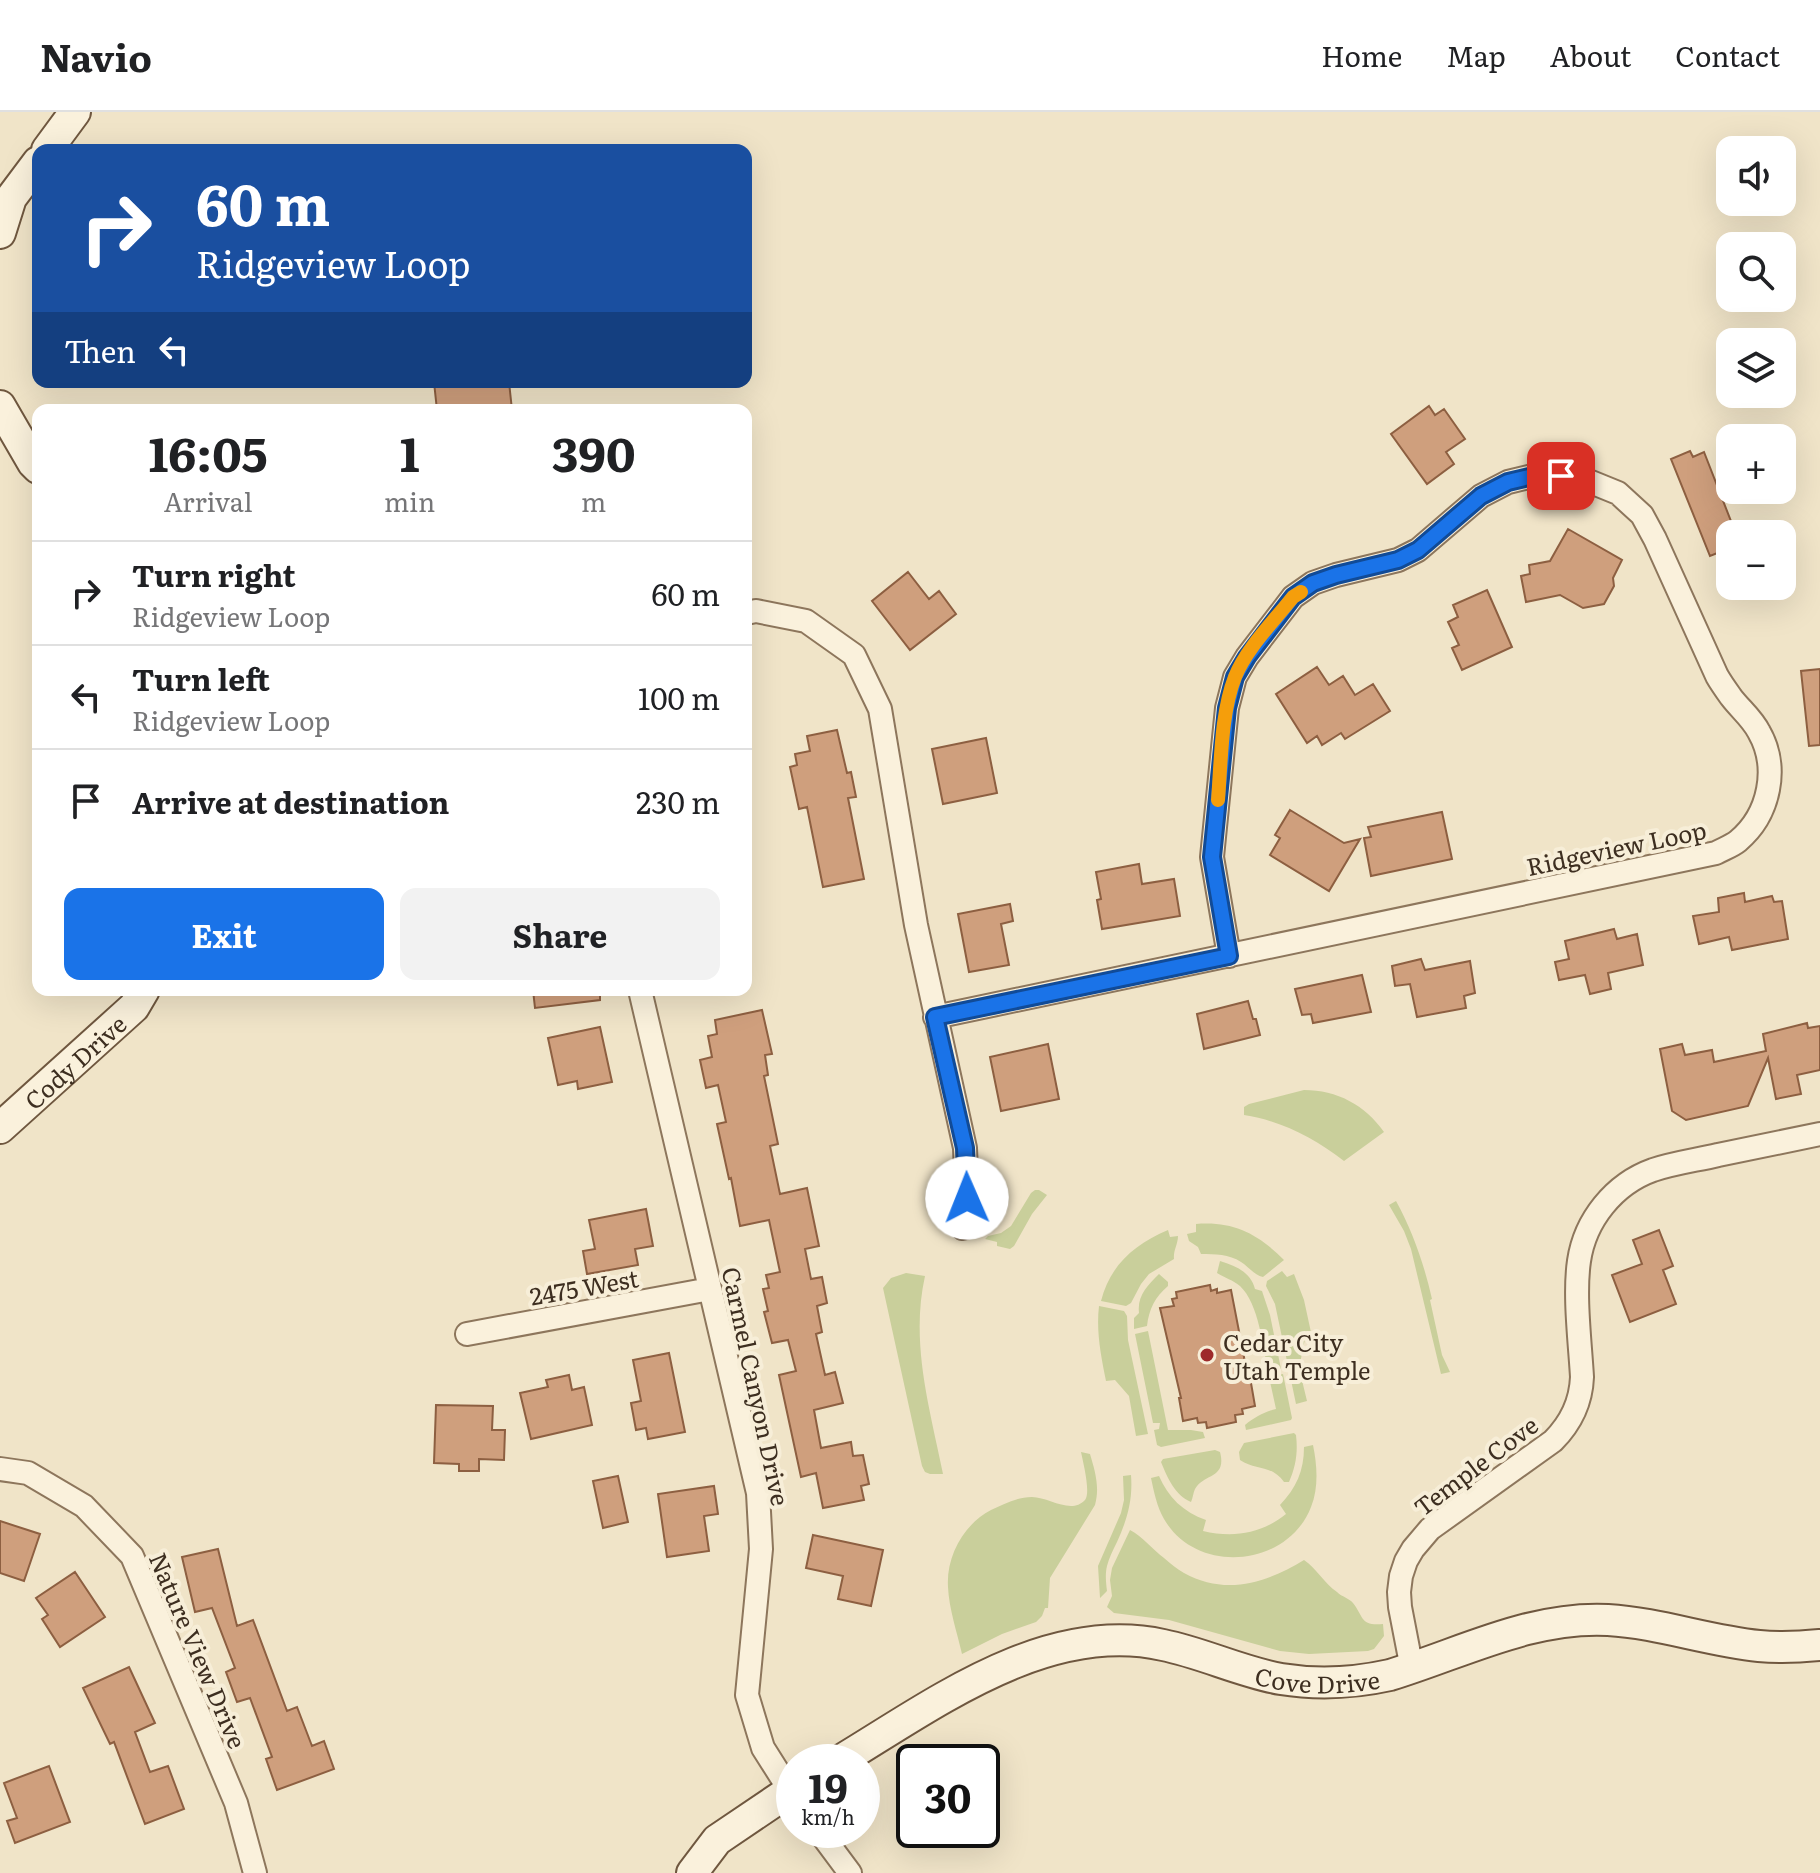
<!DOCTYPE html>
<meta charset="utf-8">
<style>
body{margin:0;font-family:Literata,serif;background:#f2f2f2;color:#202124;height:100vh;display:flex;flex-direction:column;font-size:30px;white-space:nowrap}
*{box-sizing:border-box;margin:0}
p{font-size:26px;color:#757577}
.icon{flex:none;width:44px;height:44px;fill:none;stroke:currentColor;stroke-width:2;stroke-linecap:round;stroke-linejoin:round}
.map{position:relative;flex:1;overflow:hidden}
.sheet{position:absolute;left:32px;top:292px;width:720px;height:592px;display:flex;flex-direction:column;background:#fff;border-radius:16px;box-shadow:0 8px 32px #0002}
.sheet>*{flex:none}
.guide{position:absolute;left:32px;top:32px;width:720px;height:244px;border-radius:16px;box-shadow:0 8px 32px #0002;background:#1a4fa0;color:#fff;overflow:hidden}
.buttons{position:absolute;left:1716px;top:24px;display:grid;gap:16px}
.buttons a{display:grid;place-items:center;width:80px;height:80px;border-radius:16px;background:#fff;box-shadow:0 8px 32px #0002;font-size:40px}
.speed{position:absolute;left:776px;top:1632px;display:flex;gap:16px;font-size:40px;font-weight:700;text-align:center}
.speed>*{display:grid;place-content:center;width:104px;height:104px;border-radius:50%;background:#fff;box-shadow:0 8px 32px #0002;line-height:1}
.speed small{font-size:20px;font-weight:400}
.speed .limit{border:4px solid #111;border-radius:12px;background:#fff;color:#111}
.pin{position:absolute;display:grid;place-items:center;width:68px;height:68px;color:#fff;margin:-34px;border-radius:16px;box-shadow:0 4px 12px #0006}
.me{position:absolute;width:88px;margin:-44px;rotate:359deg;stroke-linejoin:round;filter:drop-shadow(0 0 6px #0008)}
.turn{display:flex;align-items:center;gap:28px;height:168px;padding:0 32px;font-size:36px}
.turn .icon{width:104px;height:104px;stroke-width:2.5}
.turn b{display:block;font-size:56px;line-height:68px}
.then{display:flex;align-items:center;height:76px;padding:0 32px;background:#0003;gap:16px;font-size:30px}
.eta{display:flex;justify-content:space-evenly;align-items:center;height:136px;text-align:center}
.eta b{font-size:48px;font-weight:700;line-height:56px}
.action{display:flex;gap:16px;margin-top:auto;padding:16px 32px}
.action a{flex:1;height:92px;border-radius:16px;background:#1a73e8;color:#fff;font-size:32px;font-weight:700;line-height:92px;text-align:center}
.action a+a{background:#f2f2f2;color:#202124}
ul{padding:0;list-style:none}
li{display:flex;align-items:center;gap:24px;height:104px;padding:0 32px;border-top:2px solid #e0e0e0}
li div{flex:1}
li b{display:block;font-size:30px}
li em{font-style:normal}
header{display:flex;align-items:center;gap:48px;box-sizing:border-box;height:112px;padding:0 40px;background:#fff;border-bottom:2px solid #e0e0e0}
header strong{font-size:38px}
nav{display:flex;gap:44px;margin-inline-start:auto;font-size:28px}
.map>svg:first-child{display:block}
.green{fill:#c9cf9b}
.building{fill:#cf9f7d;stroke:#8d5f41;stroke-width:2}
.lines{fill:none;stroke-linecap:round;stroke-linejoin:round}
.street-casing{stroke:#8d765c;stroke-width:26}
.secondary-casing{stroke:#6f573f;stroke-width:34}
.street{stroke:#faf1dc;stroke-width:22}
.secondary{stroke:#faf1dc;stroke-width:30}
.route-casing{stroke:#114b97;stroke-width:20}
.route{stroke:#1a73e8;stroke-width:14}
.slow{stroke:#f59e0b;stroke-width:14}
.poi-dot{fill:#9e2a2b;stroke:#f7eed8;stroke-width:3}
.labels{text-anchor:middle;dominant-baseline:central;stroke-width:8;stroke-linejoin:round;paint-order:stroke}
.street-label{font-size:24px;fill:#3d2e20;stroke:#f7eed8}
.poi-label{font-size:24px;fill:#3d2e20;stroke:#f7eed8;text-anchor:start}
</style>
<header>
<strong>Navio</strong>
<nav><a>Home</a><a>Map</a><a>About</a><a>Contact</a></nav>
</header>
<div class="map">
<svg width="1820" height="1761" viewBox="0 0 1820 1761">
<rect width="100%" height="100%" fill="#f0e4c8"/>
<path class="green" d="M1304,978C1337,978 1365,993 1384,1020L1344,1049C1314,1026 1282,1009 1244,1003V995L1249,992Z
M1035,1078H1039L1047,1083L1032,1102L1014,1134L1010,1137L997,1134V1130L985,1127L988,1124L1001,1121L1011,1114L1031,1081Z
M1396,1089C1413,1120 1424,1152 1432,1187L1430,1188L1442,1243L1450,1260L1441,1262L1411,1137L1404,1119L1389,1093Z
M1196,1112C1234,1109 1258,1122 1284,1148L1263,1165C1254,1163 1249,1155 1241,1150C1229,1142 1215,1142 1201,1142L1198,1135L1189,1129L1187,1122L1196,1120Z
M1168,1118L1170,1125L1178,1124C1178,1132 1173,1139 1174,1147L1149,1162L1141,1172L1131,1191L1126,1194L1101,1189C1110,1153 1135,1132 1168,1118Z
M1220,1149C1237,1154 1251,1161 1255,1177L1262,1179L1270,1203L1281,1257L1268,1260C1263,1235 1259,1192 1240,1174C1233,1168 1225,1166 1217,1161Z
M1282,1159L1287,1165L1294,1162L1304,1188L1312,1225L1305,1227L1299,1256L1307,1289L1296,1292L1275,1192L1266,1174L1267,1169Z
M906,1161L925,1164C910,1231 930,1297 943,1362H930L925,1360L922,1354L883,1176L891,1166Z
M1159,1162L1168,1170V1174C1155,1185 1149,1197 1147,1214L1134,1217V1206L1139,1201C1137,1184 1147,1174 1159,1162Z
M1099,1194L1124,1199L1127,1204L1128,1228L1148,1322L1136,1324L1129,1284L1115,1268L1106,1269C1101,1244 1096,1220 1099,1194Z
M1148,1219L1168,1318H1191L1203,1320L1205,1326L1161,1335L1157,1333L1154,1318L1159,1317L1160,1311H1153L1135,1222Z
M1283,1262L1292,1306L1291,1308L1246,1318L1245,1313C1255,1305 1264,1300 1276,1297L1269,1265Z
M1294,1321L1296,1323C1298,1340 1296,1354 1289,1370H1284C1271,1352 1256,1359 1240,1348L1239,1340L1244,1331Z
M1313,1333C1317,1353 1319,1375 1311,1395C1288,1455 1197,1464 1164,1407C1157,1395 1154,1380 1151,1366L1159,1364C1168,1385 1183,1400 1206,1408L1203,1419C1233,1426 1261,1422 1286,1402L1280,1393C1296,1376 1304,1359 1304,1335Z
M1215,1338L1220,1340C1227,1367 1204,1361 1195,1377C1193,1381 1193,1386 1191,1390C1175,1383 1168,1367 1161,1350L1163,1347Z
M1081,1340L1090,1342C1095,1359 1100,1375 1095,1393L1050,1466L1048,1496H1045L1042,1504L1036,1510L1002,1522L962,1542C957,1520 949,1497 948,1475C946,1444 964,1412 991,1398C1004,1392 1017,1385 1032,1385C1049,1385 1071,1403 1085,1388C1091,1381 1083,1350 1081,1340Z
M1131,1363C1133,1388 1127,1408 1117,1430C1113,1438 1109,1446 1107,1454C1105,1462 1106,1471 1107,1479L1100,1486L1098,1454L1121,1401L1124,1388L1123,1364Z
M1130,1418C1143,1425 1152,1437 1164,1446C1170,1451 1177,1457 1184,1461C1226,1484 1266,1471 1304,1448C1317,1457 1324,1471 1337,1480C1342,1485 1349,1486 1353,1491C1364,1505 1360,1514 1383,1512L1384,1524L1374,1537L1368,1539L1309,1542L1280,1539L1169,1508L1114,1501L1107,1495L1112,1484L1110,1468L1112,1456Z"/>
<path class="building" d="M434,270H509L512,298H437Z
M1429,294L1435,303L1444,297L1465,327L1446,340L1454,352L1427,372L1391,322Z
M1690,339L1693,345L1704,340L1736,422H1730V436L1710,444L1671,347Z
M1568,417L1622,448L1613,466L1614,474L1604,492L1583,496L1560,483L1526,490L1521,464L1530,462L1529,453L1550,449Z
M908,460L929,487L939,479L956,502L910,538L872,489Z
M1487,478L1512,535L1462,558L1452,536L1459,533L1448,510L1458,505L1453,493Z
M1317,555L1329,573L1343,564L1355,583L1373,572L1390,599L1345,627L1341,621L1322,633L1317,624L1307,631L1276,582Z
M1820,557V633L1809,634L1801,559Z
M837,618L847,661L851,660L856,685L848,686L864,767L823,775L807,695L799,697L790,655L797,653L795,642L810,639L807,624Z
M986,626L997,681L943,692L932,637Z
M1290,698L1344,731L1360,727L1329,779L1270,743L1280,726L1275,723Z
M1442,700L1452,747L1371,764L1364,726L1371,725L1368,715Z
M1139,752L1142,772L1174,767L1180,804L1102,817L1097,788L1101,787L1096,760Z
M1744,781L1745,790L1772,784L1774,790L1782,789L1788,827L1732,838L1729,825L1699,832L1693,804L1719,800L1718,786Z
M1010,792L1013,809L1001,812L1009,853L969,860L958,802Z
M1614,817L1617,827L1637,822L1643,853L1608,861L1611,877L1590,882L1585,863L1559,868L1555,850L1569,847L1565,829Z
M1421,847L1425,858L1470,849L1475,881L1464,884L1466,896L1417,905L1410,872L1395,874L1392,854Z
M1362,863L1371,900L1313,911L1311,902L1302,903L1295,877Z
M533,878H600V888L535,896Z
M1248,889L1253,907H1256L1260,923L1204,937L1197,902Z
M762,898L772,942L765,943L768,963L764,964L778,1032L770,1034L780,1082L807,1076L819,1134L805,1137L811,1167L822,1165L827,1191L817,1194L822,1220L816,1222L825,1263L835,1260L843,1291L814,1298L821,1336L851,1330L853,1344L863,1343L869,1372L861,1374L864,1388L823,1396L816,1361L801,1365L779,1263L796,1259L788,1228L772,1231L764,1200L768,1199L763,1177L769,1176L766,1163L780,1160L769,1108L740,1114L731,1066L729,1067L717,1012L726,1010L718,973L706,976L700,948L712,945L708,924L717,922L715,908Z
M1807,911L1808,916L1820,914V958L1797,963L1801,982L1776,987L1768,946L1748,994L1686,1008L1672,999L1660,937L1682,932L1685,943L1712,938L1714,950L1766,939L1763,922Z
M600,915L612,970L578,977L577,969L558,973L548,926Z
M1048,932L1059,987L1001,999L990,945Z
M646,1097L653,1134L635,1137L638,1153L587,1162L583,1139L595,1137L589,1108Z
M1659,1118L1673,1154L1663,1158L1676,1192L1630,1210L1612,1163L1642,1152L1633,1128Z
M1210,1173L1211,1179L1217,1177V1181L1231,1178L1249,1271H1251L1255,1294L1242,1297L1243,1302L1235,1303L1236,1310L1207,1316L1206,1310L1198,1311L1197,1306L1183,1309L1179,1286H1181L1160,1196L1174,1194L1172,1187L1177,1186L1176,1180Z
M669,1241L685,1320L648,1327L646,1316L636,1318L631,1291L641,1289L633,1248Z
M569,1263L572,1278L584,1275L592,1313L531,1327L520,1281L548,1275L546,1268Z
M436,1293L493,1294L492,1318H505L504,1348L479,1347V1359H459V1352L434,1351Z
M618,1364L628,1410L603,1416L593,1369Z
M714,1374L718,1402L704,1404L709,1439L667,1445L658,1382Z
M0,1409L40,1422L24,1469L0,1461Z
M813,1423L883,1438L871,1494L838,1487L843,1464L806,1456Z
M218,1437L237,1514L253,1508L287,1599L297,1595L312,1634L324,1629L334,1657L277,1678L266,1647L272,1645L250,1586L237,1590L226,1560L235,1556L212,1496L195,1500L182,1445Z
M75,1460L105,1505L60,1535L42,1507L48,1503L36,1486Z
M129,1555L155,1611L135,1620L150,1660L168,1654L184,1697L145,1712L114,1630L110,1632L83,1576Z
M49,1654L70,1710L15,1731L7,1709L17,1706L4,1671Z"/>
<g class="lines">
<defs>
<path id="street" d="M746,501L756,499L806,509L854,543L880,597L916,813L965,1036L967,1086L963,1116
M640,878L758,1381L761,1437L747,1583L763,1636L794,1685
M935,905L1716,741C1723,737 1732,734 1738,729C1770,702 1779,655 1759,620C1752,606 1740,597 1731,585C1726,578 1721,571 1717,564L1655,427L1642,403L1618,381L1586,368L1561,364H1533L1508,370L1481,384L1418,438L1398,448L1336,463L1313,471L1293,485L1247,545L1235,565L1227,596L1212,745L1229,844
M467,1222L710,1177
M0,1357L28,1361L84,1394L132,1444L236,1691L255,1761
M1412,1557L1400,1495L1399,1480L1401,1464L1406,1449L1413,1437L1430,1417L1553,1329C1571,1311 1581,1291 1582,1265C1580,1230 1574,1183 1579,1149C1585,1108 1614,1072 1653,1058C1674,1051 1697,1048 1718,1043C1752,1036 1786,1029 1820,1022
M818,1718L850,1761"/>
<g id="secondary">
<path d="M47,38L75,0"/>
<path d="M0,121L11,86L38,50"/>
<path d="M0,294L33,351L38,356"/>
<path id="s1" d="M0,1016L134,895L144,878"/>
<path id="s2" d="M838,1650C933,1593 1046,1507 1163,1533C1203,1541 1241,1560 1281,1567C1318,1573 1354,1571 1390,1563C1462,1541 1531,1504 1608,1508C1659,1511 1708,1529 1759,1534C1779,1536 1800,1535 1820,1533"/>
<path d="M692,1761L717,1728L794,1676"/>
</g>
</defs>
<use href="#street" class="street-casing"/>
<use href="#secondary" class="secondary-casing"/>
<use href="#street" class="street"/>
<use href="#secondary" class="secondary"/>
</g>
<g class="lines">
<defs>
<path id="route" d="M967,1086L965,1036L935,905L1229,844L1212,745L1227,596L1235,565L1247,545L1293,485L1313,471L1336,463L1398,448L1418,438L1481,384L1508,370L1533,364H1561"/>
</defs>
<use href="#route" class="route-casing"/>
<use href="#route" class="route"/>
<path class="slow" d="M1218,688C1221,651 1221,600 1235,565C1246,537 1274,509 1293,485L1301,480"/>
</g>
<circle class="poi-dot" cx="1207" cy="1243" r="8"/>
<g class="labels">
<g class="street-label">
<text transform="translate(1616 735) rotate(-12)">Ridgeview Loop</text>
<text stroke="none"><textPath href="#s1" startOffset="100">Cody Drive</textPath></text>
<text transform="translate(584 1174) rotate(-10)">2475 West</text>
<text transform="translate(757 1274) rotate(78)">Carmel Canyon Drive</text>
<text transform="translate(1475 1353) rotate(-37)">Temple Cove</text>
<text transform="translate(199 1538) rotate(67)">Nature View Drive</text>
<text stroke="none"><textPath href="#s2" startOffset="514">Cove Drive</textPath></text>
</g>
<g class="poi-label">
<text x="1223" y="1229">Cedar City<tspan x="1223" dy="28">Utah Temple</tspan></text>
</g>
</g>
</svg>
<div class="buttons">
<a><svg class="icon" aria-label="sound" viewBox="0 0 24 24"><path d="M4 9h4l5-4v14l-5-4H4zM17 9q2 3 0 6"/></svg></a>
<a><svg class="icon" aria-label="search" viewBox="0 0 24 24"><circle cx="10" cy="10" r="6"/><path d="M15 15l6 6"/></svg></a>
<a><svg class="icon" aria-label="layers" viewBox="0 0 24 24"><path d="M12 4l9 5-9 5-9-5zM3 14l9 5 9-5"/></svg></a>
<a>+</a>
<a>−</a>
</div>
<div class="speed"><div>19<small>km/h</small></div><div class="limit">30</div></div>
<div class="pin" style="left:1561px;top:364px;background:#d93025"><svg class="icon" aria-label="arrive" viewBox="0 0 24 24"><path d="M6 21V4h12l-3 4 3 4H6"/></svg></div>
<svg class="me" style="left:967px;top:1086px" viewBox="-20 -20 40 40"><circle r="19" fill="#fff"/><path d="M0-13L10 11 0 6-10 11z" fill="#1a73e8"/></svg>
<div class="guide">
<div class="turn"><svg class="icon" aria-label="right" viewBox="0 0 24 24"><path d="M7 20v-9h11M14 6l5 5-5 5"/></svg><div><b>60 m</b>Ridgeview Loop</div></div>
<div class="then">Then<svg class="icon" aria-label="left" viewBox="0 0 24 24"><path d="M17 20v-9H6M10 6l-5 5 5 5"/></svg></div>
</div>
<section class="sheet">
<div class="eta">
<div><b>16:05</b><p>Arrival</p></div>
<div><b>1</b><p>min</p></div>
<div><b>390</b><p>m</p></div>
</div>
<ul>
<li><svg class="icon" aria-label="right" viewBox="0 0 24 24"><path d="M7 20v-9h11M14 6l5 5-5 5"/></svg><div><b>Turn right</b><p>Ridgeview Loop</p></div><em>60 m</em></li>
<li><svg class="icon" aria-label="left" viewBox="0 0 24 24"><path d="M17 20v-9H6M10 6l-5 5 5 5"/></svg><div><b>Turn left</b><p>Ridgeview Loop</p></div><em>100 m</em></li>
<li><svg class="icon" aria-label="arrive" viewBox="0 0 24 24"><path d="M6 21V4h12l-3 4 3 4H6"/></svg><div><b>Arrive at destination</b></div><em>230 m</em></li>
</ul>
<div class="action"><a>Exit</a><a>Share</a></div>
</section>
</div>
